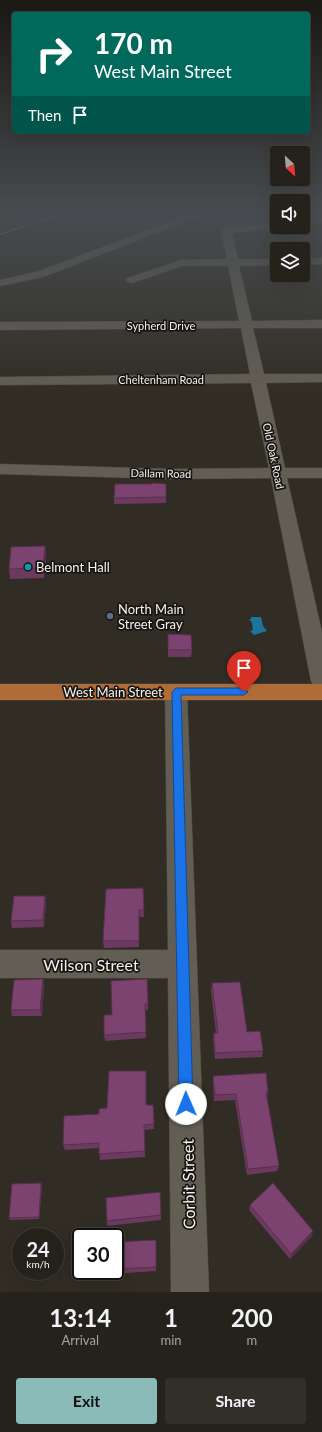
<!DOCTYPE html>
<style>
body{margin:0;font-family:Lato,sans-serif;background:#312f28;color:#f1f3f6;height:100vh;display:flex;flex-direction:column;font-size:15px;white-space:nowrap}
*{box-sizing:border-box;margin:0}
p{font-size:13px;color:#a3a4a3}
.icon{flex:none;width:22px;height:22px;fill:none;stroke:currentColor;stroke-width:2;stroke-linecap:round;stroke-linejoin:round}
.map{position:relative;height:1292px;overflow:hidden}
.side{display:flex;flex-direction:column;background:#25221b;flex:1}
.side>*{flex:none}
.hud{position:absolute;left:12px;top:12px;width:298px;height:122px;border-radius:4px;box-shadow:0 4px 16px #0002,0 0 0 1px #423f3a;background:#00695c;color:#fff;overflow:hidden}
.needle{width:26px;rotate:154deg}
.fabs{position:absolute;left:270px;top:146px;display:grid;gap:8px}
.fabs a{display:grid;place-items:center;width:40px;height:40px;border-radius:4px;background:#25221b;box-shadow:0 4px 16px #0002,0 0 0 1px #423f3a;font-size:20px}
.speed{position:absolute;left:12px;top:1228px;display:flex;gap:8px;font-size:20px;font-weight:700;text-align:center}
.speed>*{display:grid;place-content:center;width:52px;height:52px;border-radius:50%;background:#25221b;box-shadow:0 4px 16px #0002,0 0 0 1px #423f3a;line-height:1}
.speed small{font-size:10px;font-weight:400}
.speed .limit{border:2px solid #111;border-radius:6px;background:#fff;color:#111}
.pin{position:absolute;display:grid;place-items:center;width:34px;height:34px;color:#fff;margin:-41px -17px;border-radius:50% 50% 50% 0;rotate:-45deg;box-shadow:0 0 4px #0007}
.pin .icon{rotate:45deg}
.me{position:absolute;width:44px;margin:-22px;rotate:359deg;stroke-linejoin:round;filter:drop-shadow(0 0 3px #0008)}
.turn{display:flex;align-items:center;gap:14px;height:84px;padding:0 16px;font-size:18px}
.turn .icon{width:52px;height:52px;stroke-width:2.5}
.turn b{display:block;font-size:28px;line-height:34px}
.then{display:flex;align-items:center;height:38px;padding:0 16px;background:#0003;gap:8px;font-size:15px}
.eta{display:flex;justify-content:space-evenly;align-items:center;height:68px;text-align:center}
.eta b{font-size:24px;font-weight:700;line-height:28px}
.button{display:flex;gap:8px;margin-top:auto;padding:8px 16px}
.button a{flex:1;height:46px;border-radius:4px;background:#8bbbb9;color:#111;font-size:16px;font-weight:700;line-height:46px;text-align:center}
.button a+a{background:#312f28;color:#f1f3f6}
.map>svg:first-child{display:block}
.built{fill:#3d3626}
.water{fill:#1e749c}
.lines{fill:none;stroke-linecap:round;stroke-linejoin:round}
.minor-casing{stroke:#4e4a42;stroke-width:1}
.major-casing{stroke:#4e4a42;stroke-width:1}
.minor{fill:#635e54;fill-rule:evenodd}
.major{fill:#af6c39;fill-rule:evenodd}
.rail{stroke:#b4b0a9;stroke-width:1.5;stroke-dasharray:3 1.5;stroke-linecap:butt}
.wall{fill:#6c3a60}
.shaded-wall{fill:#582f4e}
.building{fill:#7d4370;stroke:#582f4e}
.route{fill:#1a73e8;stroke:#114b97}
.culture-dot{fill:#0f9aa8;stroke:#171511;stroke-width:1.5}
.service-dot{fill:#5c6f8a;stroke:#171511;stroke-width:1.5}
.labels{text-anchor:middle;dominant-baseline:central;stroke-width:3.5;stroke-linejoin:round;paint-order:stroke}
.far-street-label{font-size:11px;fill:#f5f1eb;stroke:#171511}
.poi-label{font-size:13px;fill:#f5f1eb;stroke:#171511;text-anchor:start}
.street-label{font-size:13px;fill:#f5f1eb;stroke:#171511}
.near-street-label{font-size:16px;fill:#f5f1eb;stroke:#171511}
</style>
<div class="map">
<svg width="322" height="1292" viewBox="0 0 322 1292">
<rect width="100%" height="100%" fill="#312d24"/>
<path class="built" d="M0,214H42L3,226H0Z"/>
<path class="water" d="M251,617H261L263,626L267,631L254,635L250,631L253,630L252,623L249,619H251Z"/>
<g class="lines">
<defs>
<path id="minor" d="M191,214H206L43,277L0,286V280L36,272Z
M322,216V222L303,226V220Z
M277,223V227H281V228L232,233L238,259H277V265L239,266L252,321L322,320V328H253L264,374H322V382L266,383L285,468H322V478H287L322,632V689L314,686L311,681L271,478L171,479L0,474V464L171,469L269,468L251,383L0,385V377L250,374L241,328L0,330V322L239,321L228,266H182L132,283L128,282L126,280L128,278L181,260L227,259L221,230L222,228Z
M322,258V264L303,265V259Z
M176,684L184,686L187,692L209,1292H171L168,978H0V950H168L165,692L168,686Z"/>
<path id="major" d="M0,684H322V700H0Z"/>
</defs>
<use href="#minor" class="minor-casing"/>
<use href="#major" class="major-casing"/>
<use href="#minor" class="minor"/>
<use href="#major" class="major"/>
<path class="rail" d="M0,234L64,214"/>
</g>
<path class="wall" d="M152,484H166V503L114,504V498Z
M45,546L46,555L44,578L10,579L9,569Z
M168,634L192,650L191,657H168Z
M143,888L144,917H139V947L104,948L103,941Z
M45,896L46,903L44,927L12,928L11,921Z
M43,979L44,985L42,1016H12L11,1010Z
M147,979L148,1010H145L146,1038L105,1041L104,1035L112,1015Z
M212,983L247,1032L263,1051L262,1057L215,1059L213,1039L214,1033H216L211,990Z
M213,1076L268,1092L267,1098L279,1166L277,1171L247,1175L235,1100L214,1101L213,1082Z
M146,1105H153L154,1129L144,1130L145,1157L100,1160L99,1148L65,1150L63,1145L99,1114Z
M41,1183L42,1186L39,1219L10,1220L9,1218Z
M250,1205L312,1236L290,1259L249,1210Z
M161,1215V1220L107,1226V1221Z
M156,1240V1271L97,1275L96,1271H115V1242Z"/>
<path class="shaded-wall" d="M45,546L46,555L44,578L43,568Z
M45,896L46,903L44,927L43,920Z
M43,979L44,985L42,1016L40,1010Z
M41,1183L42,1186L39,1219V1217Z
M313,1231L312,1236L290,1259L291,1254Z"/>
<path class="building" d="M152,483L166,484V497L114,498L115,484H152Z
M45,546L43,568L9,569L11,547Z
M168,634L191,635L192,650H168Z
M143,888L144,910H139V941H103L106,889Z
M14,896H45L43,920L11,921Z
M43,979L40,1010H11L14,980Z
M147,979L148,1004H145L146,1032L104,1035V1015H112L111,981Z
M240,982L247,1032L260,1031L263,1051L215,1053L214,1033H218L212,983Z
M109,1071H146V1105H153L154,1124L144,1125L145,1151L99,1154V1143L63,1145L64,1116L99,1114V1109L107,1108Z
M266,1073L268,1092H266L279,1166L248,1169L236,1094L215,1095L213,1076Z
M41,1183L39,1217L9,1218L12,1184Z
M273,1183L313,1231L291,1254L250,1205Z
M160,1192L161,1215L107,1221L106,1198Z
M156,1240V1267L115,1269V1242Z"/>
<linearGradient id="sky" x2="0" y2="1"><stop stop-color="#1b1914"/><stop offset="0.54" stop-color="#484c50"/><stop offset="1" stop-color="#484c50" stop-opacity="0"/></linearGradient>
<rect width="322" height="395" fill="url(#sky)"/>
<path class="route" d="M176,688H244L248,692L244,695H181L193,1104L191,1109L186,1111L181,1109L179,1104L172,692Z"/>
<circle class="culture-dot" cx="28" cy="567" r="4"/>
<circle class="service-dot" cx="110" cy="616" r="4"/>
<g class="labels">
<g class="far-street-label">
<text x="161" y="325">Sypherd Drive</text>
<text x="161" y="379">Cheltenham Road</text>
<text transform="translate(274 456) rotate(78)">Old Oak Road</text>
<text transform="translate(161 473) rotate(1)">Dallam Road</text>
</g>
<g class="poi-label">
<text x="36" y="567">Belmont Hall</text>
<text x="118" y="609">North Main<tspan x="118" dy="15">Street Gray</tspan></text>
</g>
<g class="street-label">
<text x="113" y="692">West Main Street</text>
</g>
<g class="near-street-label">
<text x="91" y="964">Wilson Street</text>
<text transform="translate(188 1184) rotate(-91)">Corbit Street</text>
</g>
</g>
</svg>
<div class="fabs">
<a><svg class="needle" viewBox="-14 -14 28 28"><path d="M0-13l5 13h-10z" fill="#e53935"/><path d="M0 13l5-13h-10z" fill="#a3a4a3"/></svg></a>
<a><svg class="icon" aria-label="sound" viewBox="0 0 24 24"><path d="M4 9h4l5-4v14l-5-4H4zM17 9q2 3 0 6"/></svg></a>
<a><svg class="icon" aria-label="layers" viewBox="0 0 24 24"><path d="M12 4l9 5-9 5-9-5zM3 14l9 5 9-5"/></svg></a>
</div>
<div class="speed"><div>24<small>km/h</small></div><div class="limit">30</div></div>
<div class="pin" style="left:244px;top:692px;background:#d93025"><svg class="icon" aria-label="arrive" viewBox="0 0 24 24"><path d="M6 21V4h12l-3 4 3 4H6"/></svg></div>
<svg class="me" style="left:186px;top:1104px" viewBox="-20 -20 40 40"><circle r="19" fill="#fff"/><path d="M0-13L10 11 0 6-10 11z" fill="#1a73e8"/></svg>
<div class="hud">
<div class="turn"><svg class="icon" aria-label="right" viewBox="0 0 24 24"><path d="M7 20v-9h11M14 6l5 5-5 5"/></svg><div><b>170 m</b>West Main Street</div></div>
<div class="then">Then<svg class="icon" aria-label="arrive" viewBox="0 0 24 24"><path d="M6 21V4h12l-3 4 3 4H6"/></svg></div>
</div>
</div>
<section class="side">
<div class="eta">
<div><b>13:14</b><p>Arrival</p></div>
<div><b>1</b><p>min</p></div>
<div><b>200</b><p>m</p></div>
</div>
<div class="button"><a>Exit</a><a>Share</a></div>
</section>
